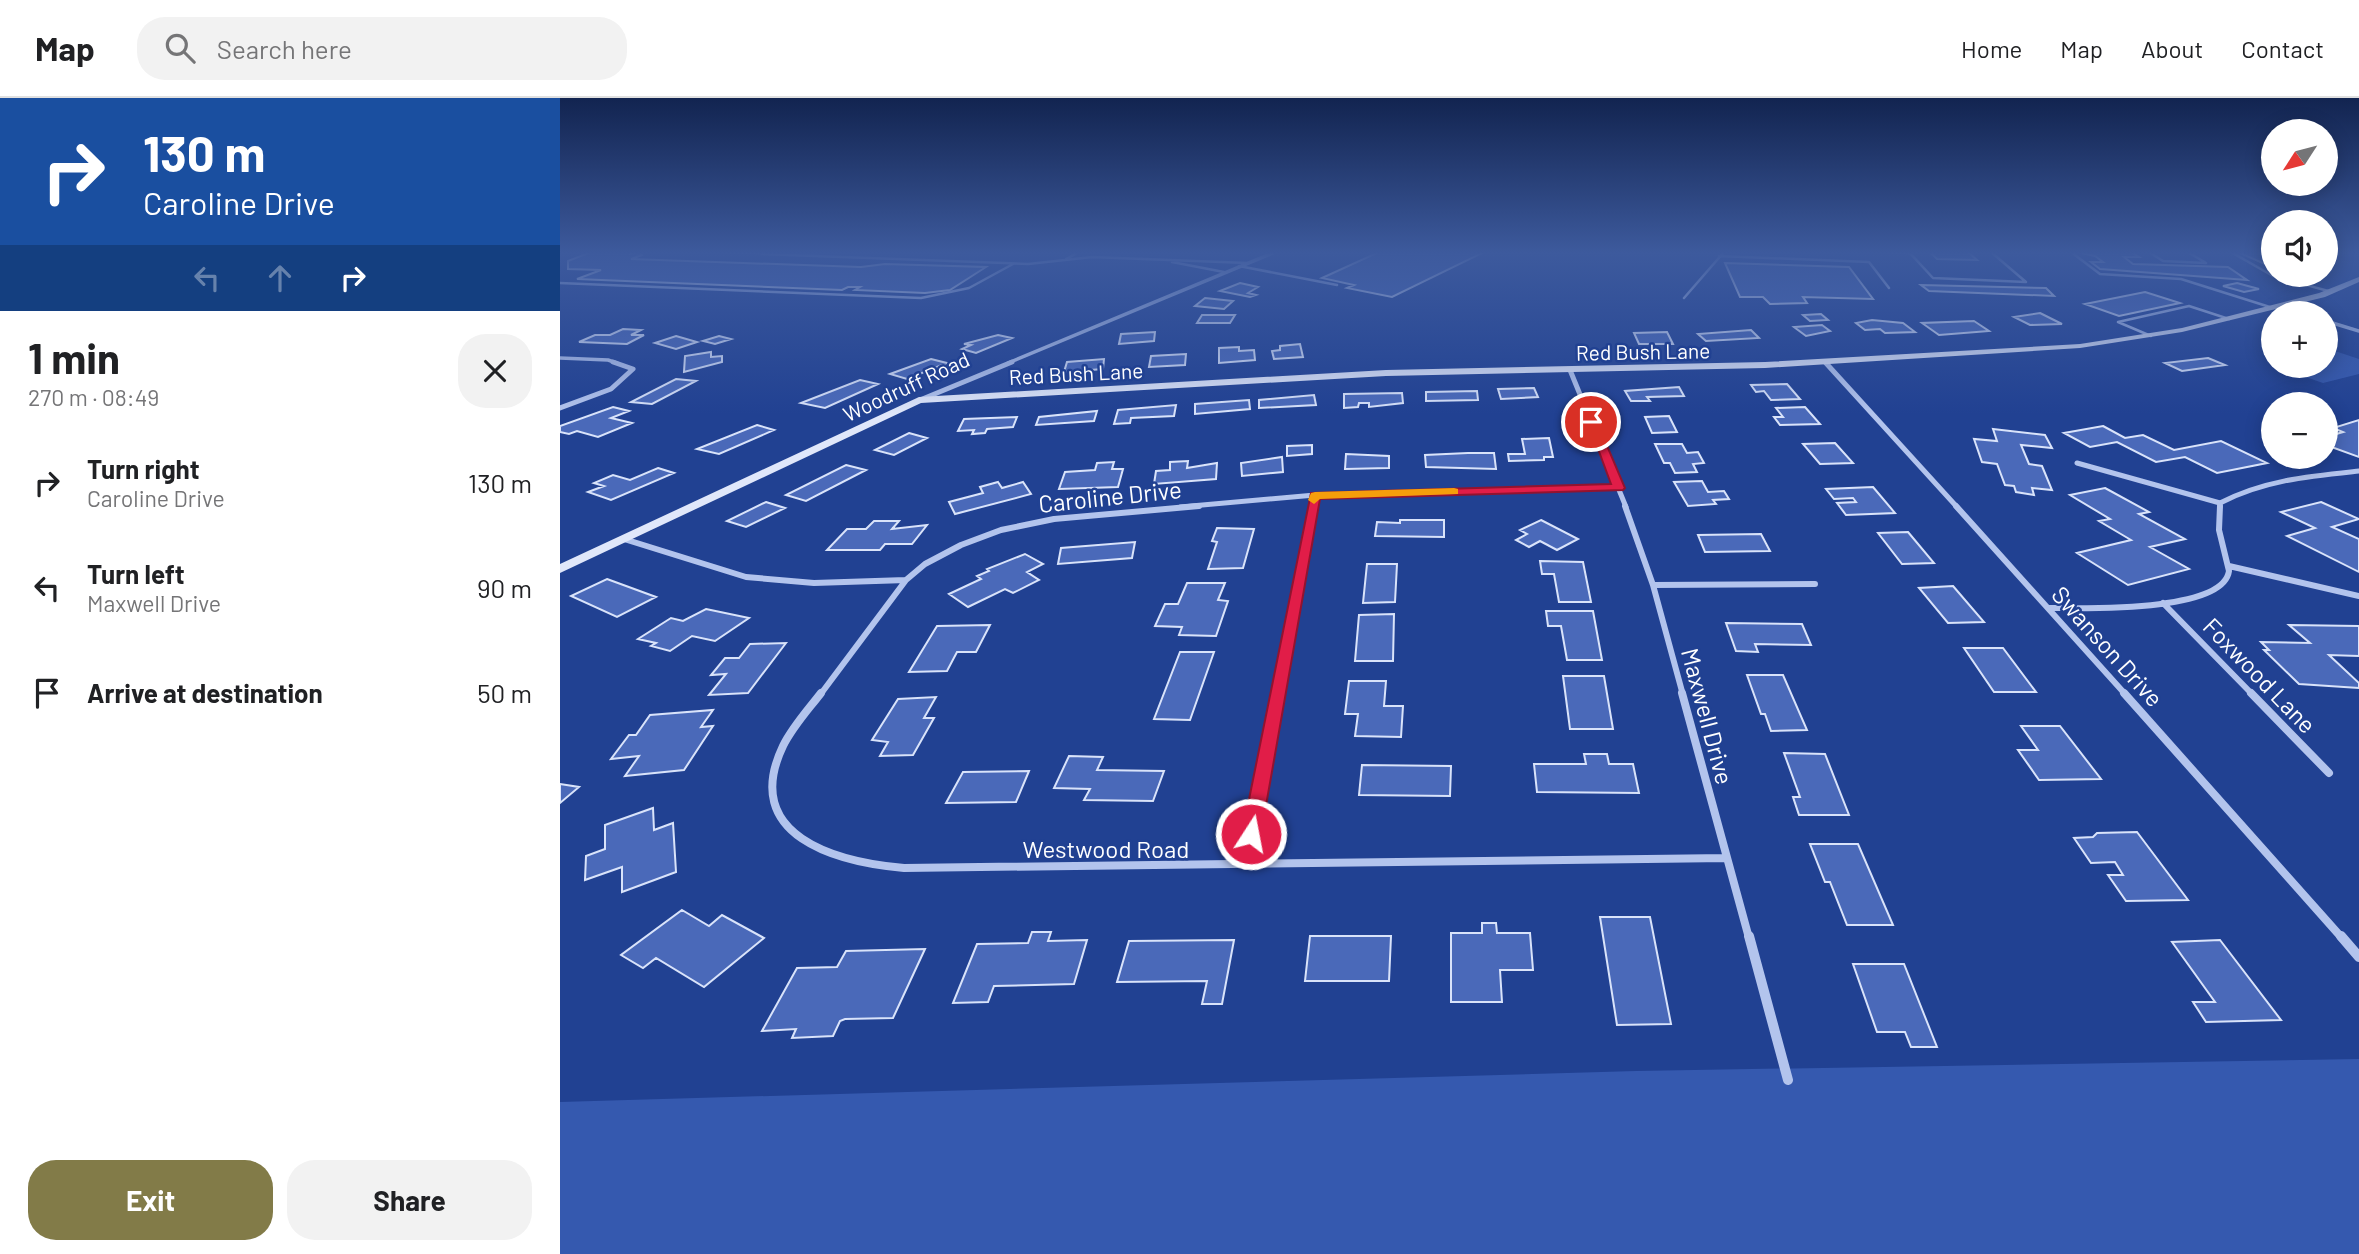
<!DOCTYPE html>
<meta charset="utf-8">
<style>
body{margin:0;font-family:Barlow,sans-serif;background:#f2f2f2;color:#202124;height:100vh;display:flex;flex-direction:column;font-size:26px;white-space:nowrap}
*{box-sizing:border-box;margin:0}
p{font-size:23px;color:#757577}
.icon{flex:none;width:38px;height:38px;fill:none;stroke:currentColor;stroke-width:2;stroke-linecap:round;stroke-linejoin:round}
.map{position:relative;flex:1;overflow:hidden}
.sheet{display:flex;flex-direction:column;background:#fff;width:560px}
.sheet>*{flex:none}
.top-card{background:#1a4fa0;color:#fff;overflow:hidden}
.needle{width:46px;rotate:234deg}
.fabs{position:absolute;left:1701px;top:21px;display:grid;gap:14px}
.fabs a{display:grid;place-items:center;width:77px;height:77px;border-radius:50%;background:#fff;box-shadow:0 4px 18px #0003;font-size:35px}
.pin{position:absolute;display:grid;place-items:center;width:60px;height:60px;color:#fff;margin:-30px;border:4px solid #fff;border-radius:50%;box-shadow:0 2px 7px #0007}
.me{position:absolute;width:77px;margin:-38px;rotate:11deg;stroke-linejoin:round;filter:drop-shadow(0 0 5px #0008)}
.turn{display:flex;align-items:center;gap:24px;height:147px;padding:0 28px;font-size:32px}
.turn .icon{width:91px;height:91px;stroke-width:2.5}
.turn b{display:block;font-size:49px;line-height:60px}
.lanes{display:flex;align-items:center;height:66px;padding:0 28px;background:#0003;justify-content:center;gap:35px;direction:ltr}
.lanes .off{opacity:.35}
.round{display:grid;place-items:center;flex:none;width:74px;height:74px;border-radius:28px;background:#f2f2f2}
.overview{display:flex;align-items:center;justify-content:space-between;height:119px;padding:0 28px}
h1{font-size:42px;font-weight:700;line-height:52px}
.primary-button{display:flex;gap:14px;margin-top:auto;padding:14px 28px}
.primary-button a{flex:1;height:80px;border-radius:28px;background:#827b48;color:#fff;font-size:28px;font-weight:700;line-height:80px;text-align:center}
.primary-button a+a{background:#f2f2f2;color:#202124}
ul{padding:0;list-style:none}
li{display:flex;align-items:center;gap:21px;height:105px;padding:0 28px}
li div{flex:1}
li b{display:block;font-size:26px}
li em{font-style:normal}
header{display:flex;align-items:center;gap:42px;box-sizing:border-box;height:98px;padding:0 35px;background:#fff;border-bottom:2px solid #e0e0e0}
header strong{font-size:33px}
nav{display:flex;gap:38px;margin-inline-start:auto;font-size:24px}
.search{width:490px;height:63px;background:#f2f2f2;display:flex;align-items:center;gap:18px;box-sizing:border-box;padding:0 24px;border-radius:28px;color:#757577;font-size:26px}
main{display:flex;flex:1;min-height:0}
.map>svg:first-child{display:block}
.green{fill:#3559af}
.building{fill:#4a69b9;stroke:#d9e3fa;stroke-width:2}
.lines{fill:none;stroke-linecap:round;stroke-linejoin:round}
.lane{stroke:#b3c4ed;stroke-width:2.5}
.street-far4{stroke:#b3c4ed;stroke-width:3.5}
.street-far3{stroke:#b3c4ed;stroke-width:5}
.street-far2{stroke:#b3c4ed;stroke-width:6}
.street-far1{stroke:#b3c4ed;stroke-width:8}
.street{stroke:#b3c4ed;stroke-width:10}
.secondary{fill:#e0e7fa;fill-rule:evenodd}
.route{fill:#e11d48;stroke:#92132f;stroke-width:2}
.slow{fill:#f59e0b}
.labels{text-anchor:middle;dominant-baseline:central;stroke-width:5;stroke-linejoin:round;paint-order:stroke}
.far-street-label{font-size:21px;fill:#fff;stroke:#214192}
.street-label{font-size:24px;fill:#fff;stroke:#214192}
</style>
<header>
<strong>Map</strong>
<div class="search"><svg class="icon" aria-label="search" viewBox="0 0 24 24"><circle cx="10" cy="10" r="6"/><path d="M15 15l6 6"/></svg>Search here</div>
<nav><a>Home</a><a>Map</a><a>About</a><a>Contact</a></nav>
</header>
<main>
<section class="sheet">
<div class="top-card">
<div class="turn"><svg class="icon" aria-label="right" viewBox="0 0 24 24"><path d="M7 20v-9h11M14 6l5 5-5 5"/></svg><div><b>130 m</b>Caroline Drive</div></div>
<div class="lanes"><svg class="icon off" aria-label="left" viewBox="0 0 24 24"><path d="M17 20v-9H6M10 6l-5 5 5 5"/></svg><svg class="icon off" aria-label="ahead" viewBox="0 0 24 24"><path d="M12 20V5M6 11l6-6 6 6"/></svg><svg class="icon" aria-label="right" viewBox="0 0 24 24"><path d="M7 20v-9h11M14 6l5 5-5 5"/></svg></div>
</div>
<div class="overview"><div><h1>1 min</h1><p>270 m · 08:49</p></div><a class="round"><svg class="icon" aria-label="close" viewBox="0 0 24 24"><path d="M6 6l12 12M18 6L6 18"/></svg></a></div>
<ul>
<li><svg class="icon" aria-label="right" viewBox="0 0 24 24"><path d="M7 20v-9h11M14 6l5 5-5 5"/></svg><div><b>Turn right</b><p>Caroline Drive</p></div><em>130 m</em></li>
<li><svg class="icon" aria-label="left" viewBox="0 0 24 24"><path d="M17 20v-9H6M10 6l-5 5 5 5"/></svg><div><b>Turn left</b><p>Maxwell Drive</p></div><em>90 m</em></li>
<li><svg class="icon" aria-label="arrive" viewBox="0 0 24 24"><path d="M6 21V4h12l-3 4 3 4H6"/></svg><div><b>Arrive at destination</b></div><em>50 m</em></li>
</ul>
<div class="primary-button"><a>Exit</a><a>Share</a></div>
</section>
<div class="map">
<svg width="1799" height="1156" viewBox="0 0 1799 1156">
<rect width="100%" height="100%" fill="#214192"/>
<path class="green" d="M1775,253L1799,261V276L1763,285L1714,268H1766V255Z
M1799,961V1156H0V1004L1076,973Z"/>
<path class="building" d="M16,154H72L69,156L80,154L82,157L71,161L301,169L325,166L426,169L390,192L365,195L295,192L300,189H288L282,192L17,181L41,172L8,171V163L31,154Z
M819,154H913L922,155L832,199L787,190L794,187L762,180Z
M1370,154H1408L1417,162L1377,161Z
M1517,154H1571L1579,159H1564L1573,166L1668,169L1687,182L1540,171L1531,164H1543L1535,158Z
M1678,154L1707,155L1713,159V167L1705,166Z
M1165,165L1289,169L1313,201L1243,199L1247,205L1210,206L1203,199H1180Z
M680,185L698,189L688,195L696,197L690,199L660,193Z
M1677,185L1699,191L1684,194L1663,188Z
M1361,187L1486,190L1494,198L1369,193Z
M1585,194L1620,205L1559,218L1525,206Z
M645,200L673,203L664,211L635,208Z
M1480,215L1502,226L1470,227L1454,219Z
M1261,216L1268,222L1250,223L1243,217Z
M642,217H675L670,225H637Z
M1312,222L1343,225L1355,234L1325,235L1320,231L1305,232L1296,225Z
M1414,223L1429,233L1379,237L1362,225Z
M1262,227L1270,233L1246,238L1234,229Z
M63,231L81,232L71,237H84L67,246L19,244L35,237H50Z
M1191,232L1199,240L1146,243L1138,236Z
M595,234L594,243L559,246L561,236Z
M1107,234L1113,246H1079L1074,235Z
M438,237L452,240L416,255L402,251L411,247L404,246Z
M116,238L137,244L116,251L95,245Z
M159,238L171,241L155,246L143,243Z
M740,246L743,259L714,261L712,253L720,252V248Z
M679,249V253L694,252L695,262L659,265V250Z
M151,254V259L162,258V264L124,274L125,258Z
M626,256L625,267L589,269L591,258Z
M1648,260L1665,267L1622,273L1605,265Z
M371,261L387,265L347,281L330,276Z
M544,261L543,271L504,274L507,264Z
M116,281L136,283L92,306L71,304Z
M300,282L318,286L265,310L241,305Z
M1227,286L1240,301L1211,302L1204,293L1196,294L1191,287Z
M1119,289L1124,298L1087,299L1090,303H1071L1065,293Z
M974,290L978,299L941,301L938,291Z
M917,293L918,302L866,303V294Z
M842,295L843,305L809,309V305H799L798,309L784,310V296Z
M754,297L756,307L699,310V302Z
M689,302L690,311L635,316V306Z
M616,307L614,318L571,320L570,325L554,326L558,312Z
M53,309L69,313L51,320L72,325L38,339L17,333L9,336L0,334V328Z
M1245,309L1260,326L1220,327L1214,319H1223L1216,310Z
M537,313L534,323L476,327L479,319Z
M1109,318L1117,334L1092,335L1085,319Z
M457,319L453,329L427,331L425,335L412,336L414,332L398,333L404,321Z
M1799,322V359L1766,347V339L1783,334L1773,330Z
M197,327L214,332L159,356L137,351Z
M1543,328L1565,340L1583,337L1614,352L1661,343L1707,365L1657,375L1625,359L1596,364L1557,344L1530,349L1504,335Z
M1433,331L1485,337L1492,350L1461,347L1469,366L1482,368L1492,392L1472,390L1474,397L1456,394L1454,388L1445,387L1437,366L1422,364L1414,341L1437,343Z
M349,335L367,340L334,357L315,352Z
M989,340L993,359H984V362L949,363L948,356H965L962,341Z
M1275,345L1293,365L1260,366L1243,346Z
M1095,346H1122L1127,355L1138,354L1144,365L1133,366L1137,374L1115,375L1110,365H1104Z
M752,347V356L727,358V348Z
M908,355H934L936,371L866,369L865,357Z
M786,356L829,358V370L785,371Z
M722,359L723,374L682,378L681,365Z
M628,363L627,370L657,365L656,381L594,386L596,373L610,372V364Z
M554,364L552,371H563L558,389L499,391L505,374L535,372L537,365Z
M286,367L306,372L246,403L226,397Z
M98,370L114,375L51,402L28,394L44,388L34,385L53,377L70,382Z
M1142,383L1148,394L1164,393L1169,401L1153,402L1156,406L1128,408L1114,384Z
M438,384L442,390L463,384L471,396L395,416L389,404L423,395L420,389Z
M1313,389L1335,415L1286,417L1277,405L1296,404L1293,400L1274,401L1266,391Z
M1545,390L1589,414L1579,416L1625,441L1590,449L1629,471L1568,487L1517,455L1571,442L1539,423L1550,421L1510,397Z
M206,404L225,410L186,429L167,423Z
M1761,404L1799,421L1772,429L1799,441V474L1727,438L1755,430L1721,414Z
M840,422H884V439L815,438L817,424L840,425Z
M981,422L1018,441L997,452L980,443L969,449L956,442L967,436L960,432Z
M314,423H339L332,431L367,427L352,446H325L320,452H267L287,431H306Z
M657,430L694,431L683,470L648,471L657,444L652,443Z
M1348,434L1374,465L1342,466L1318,435Z
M1201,436L1210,453L1145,454L1138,437Z
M575,444L572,460L498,466L501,450Z
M465,456L483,466L467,474L479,482L453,495L445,491L408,509L389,496L421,481L417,478L429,473L427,471Z
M980,463L1023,464L1031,504H999L994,476H982Z
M807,466H837L835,504L803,505Z
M47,481L96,499L57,519L11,498Z
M627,485H665L658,502L668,503L656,538L619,537L622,529L595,528L605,506H618Z
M1393,488L1424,524L1388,525L1359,490Z
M146,511L189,520L155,543L132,538L110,553L91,548L96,545L78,541L111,520L123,523Z
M986,513H1033L1042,562H1007L1001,528H988Z
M834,516L833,563H795L799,517Z
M1166,525L1242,526L1251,547L1195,546L1198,554L1176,553Z
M430,527L416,554H397L387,573L349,574L377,528Z
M1729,527L1799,528V558L1769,557L1799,585V590L1739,586L1704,552H1709L1701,544L1750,545Z
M226,545L188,595L149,597L166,576L151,577L165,560H179L190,546Z
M1404,550H1443L1476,594H1434Z
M620,554H654L630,622L594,621Z
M1187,577H1223L1247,632L1211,633L1205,616H1201Z
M1003,578H1044L1053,631H1010Z
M789,583H826L824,608H843L841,639L795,638L798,616H785Z
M376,599L364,620H374L353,657L320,658L328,644L312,642L338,601Z
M153,612L141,629L153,628L124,672L65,678L79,658L51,661L69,637H76L90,617Z
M1461,628H1500L1541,681L1479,682L1458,652H1478Z
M1224,655L1265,656L1289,717H1239L1233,699H1240Z
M1024,656H1047L1049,666H1073L1079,695L977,694L974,666H1026Z
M509,658L543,659L537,672L604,673L593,703L524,702L530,691L494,690Z
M802,667L891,668L890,698L799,697Z
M469,673L456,704L386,705L403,674Z
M0,686L19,689L0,705Z
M93,710L94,732L113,725L116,774L62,794V769L25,782L26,758L45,751V727Z
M1577,734L1628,802L1566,803L1548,777H1563L1555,764L1531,765L1514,740L1533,739L1537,735Z
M1250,746H1298L1333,827H1287L1270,784H1265Z
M122,812L149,828L162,817L204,840L144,889L96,860L83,870L61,857Z
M1040,819H1090L1111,926L1057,927Z
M922,825H936L937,835H970L973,872H940L942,904H891V835H922Z
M472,834H491L488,843L527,842L514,886L434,888L428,904L393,905L417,846L468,845Z
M750,838H831L829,883H745Z
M674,842L662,906H642L647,883L557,884L569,843Z
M1660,842L1721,922L1646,924L1633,904H1655L1612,844Z
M365,851L333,920L285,921L280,923L273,938L232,940L236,931L202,933L237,870L277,869L286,853Z
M1293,866H1344L1377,949H1351L1345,934H1317Z"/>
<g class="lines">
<path class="lane" d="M137,154L205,155
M1309,154L1350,155
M1349,154L1373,180L1466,184L1431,154
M1511,154L1540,176L1621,181L1713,210
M1589,154L1603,163L1646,165L1628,154
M1671,154L1713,178L1772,194
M202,156L468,166L532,159L688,165
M1159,158L1309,164L1329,190
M506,161L519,154
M612,164L664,174
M679,168L777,187
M1716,178L1728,177
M0,185L361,200L409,190L453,166
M1124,200L1164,154
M1591,238L1558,224L1629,208L1669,221"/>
<path class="street-far4" d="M1717,209L1739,215
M1766,223L1799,233
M0,260L48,262L57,265
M448,265L715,154"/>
<path class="street-far3" d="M1265,264L1397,409
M1010,272L1066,409
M360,302L452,264
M0,310L51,291L73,271L53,264
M1517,365L1660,405
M620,409L755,397L1059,390
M753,409L755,397
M1660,409V405C1704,382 1751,378 1799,373"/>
<path class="street-far2" d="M1065,408L1093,487L1123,597
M1396,408L1566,597
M64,441L186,479L254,485L346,482L365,466L401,447L441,432L494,421L639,408
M1669,468L1799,498
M1093,487L1255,486
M1603,505L1693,597
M1489,510C1523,510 1663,515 1669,473L1659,432L1660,408
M260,597L346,482
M717,597L753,408"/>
<path class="street-far1" d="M261,595C248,612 233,628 223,648C180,738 276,764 344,770L1167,760
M1122,595L1189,840
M1564,595L1782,840
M1691,595L1769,675
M685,768L718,595"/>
<path class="street" d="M1189,838L1228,982
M1781,838L1799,859"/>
<path class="secondary" d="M1799,179V184L1765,199L1622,234L1520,250L1205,270L826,278L361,305L0,475V466L359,299L826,272L1205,264L1520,246L1622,230L1759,195Z"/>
</g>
<linearGradient id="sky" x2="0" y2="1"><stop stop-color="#122450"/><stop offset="0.49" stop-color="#3d5a9d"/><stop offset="1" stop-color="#3d5a9d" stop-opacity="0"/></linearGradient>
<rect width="1799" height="316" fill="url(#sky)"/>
<path class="route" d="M1027,321L1037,324L1065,390L1063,392L760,401L701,736L698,741H684L682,736L751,395L1051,386Z"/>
<path class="slow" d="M894,390L898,391V396L760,401L754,406L748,402L751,395L755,394Z"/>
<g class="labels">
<g class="far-street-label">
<text transform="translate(1083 253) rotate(-1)">Red Bush Lane</text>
<text transform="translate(516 275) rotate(-3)">Red Bush Lane</text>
<text transform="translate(346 288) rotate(-25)">Woodruff Road</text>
</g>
<g class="street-label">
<text transform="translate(550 398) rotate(-6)">Caroline Drive</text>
<text transform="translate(1548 548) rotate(48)">Swanson Drive</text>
<text transform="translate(1700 577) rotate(46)">Foxwood Lane</text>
<text transform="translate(1148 618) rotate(75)">Maxwell Drive</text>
<text x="546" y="750">Westwood Road</text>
</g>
</g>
</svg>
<div class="fabs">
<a><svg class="needle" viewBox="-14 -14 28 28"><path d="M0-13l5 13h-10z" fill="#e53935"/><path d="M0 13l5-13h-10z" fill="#757577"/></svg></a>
<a><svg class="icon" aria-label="sound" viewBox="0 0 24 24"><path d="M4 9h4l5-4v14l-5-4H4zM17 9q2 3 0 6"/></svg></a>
<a>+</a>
<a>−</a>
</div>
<div class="pin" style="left:1031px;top:324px;background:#d93025"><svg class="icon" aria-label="arrive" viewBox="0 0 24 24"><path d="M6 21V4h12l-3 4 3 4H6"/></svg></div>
<svg class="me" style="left:691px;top:736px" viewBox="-20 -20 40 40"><circle r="17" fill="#e11d48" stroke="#fff" stroke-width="3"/><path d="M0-11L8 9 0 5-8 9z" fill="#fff"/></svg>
</div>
</main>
